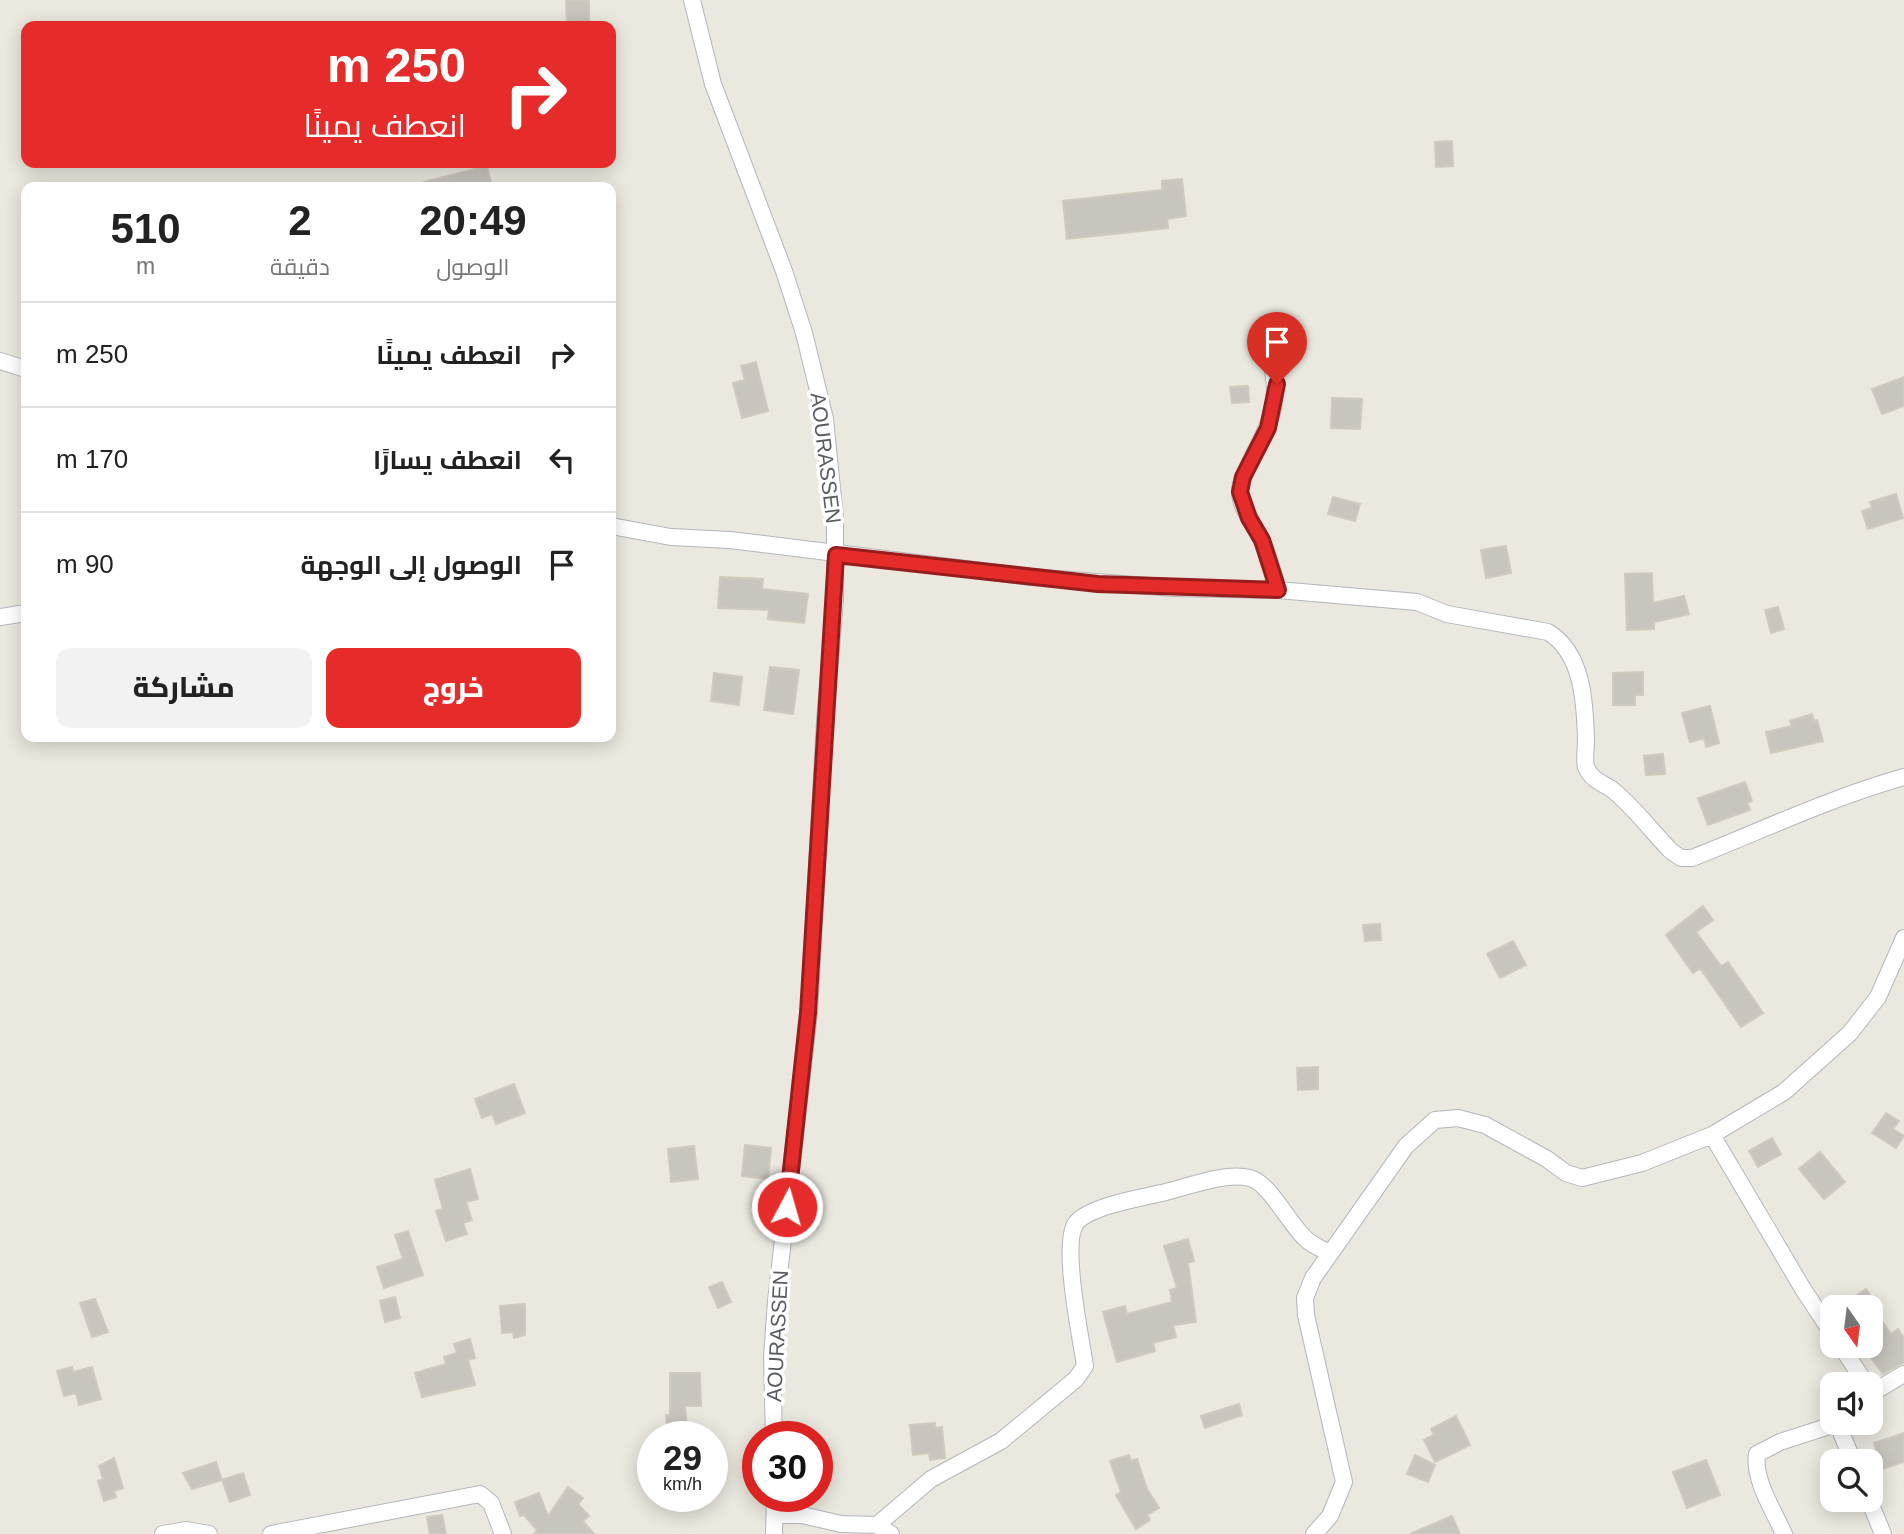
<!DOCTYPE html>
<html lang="ar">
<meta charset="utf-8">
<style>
body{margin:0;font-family:Arial,Cairo,sans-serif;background:#f2f2f2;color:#222;direction:rtl;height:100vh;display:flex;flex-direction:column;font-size:26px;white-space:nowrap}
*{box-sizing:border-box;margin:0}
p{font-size:23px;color:#767676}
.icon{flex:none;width:38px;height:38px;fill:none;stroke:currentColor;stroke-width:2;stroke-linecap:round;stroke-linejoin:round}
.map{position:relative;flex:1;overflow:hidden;direction:ltr}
.drawer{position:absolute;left:21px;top:182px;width:595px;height:560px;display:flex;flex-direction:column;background:#fff;border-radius:14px;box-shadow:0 4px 18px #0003;direction:rtl}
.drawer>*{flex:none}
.top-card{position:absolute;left:21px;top:21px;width:595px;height:147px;border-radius:14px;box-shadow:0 4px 18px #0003;direction:rtl;background:#e62c2a;color:#fff;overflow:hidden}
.needle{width:46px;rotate:166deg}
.buttons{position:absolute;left:1820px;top:1295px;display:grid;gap:14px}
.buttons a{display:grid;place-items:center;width:63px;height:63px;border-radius:14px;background:#fff;box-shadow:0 4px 18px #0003;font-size:35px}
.speed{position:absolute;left:637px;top:1421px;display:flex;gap:14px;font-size:35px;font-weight:700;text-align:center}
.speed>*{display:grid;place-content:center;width:91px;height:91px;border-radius:50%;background:#fff;box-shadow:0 4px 18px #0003;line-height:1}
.speed small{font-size:18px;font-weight:400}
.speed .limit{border:10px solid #d22;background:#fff;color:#111}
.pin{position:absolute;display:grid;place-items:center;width:60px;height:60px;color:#fff;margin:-72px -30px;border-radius:50% 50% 50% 0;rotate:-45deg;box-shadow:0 0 7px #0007}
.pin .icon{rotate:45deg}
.me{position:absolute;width:77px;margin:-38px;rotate:6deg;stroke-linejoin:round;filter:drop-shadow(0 0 5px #0008)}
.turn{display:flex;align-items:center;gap:24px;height:147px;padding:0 35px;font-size:32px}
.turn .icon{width:91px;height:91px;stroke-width:2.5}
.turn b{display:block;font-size:49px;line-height:60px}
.eta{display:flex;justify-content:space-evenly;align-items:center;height:119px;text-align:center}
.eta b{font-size:42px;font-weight:800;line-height:49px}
.primary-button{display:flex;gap:14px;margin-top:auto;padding:14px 35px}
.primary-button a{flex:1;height:80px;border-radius:14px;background:#e62c2a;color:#fff;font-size:28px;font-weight:800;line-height:80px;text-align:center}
.primary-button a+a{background:#f2f2f2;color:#222}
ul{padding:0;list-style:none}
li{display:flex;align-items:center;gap:21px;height:105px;padding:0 35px;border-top:2px solid #e0e0e0}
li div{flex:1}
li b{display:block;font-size:26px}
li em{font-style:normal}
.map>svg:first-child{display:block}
.building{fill:#c8c4be;stroke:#d0c9be;stroke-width:2}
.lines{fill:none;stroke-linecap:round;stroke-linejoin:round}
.street-casing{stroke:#b2b6ba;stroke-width:18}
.street{stroke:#fff;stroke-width:16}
.route-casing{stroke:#961d1b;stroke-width:18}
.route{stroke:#e62c2a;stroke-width:12}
.labels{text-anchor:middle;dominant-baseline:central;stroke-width:7;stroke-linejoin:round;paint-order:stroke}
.street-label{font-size:21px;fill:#585c60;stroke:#fff}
</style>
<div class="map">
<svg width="1904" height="1534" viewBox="0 0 1904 1534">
<rect width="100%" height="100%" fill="#ebe8df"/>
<path class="building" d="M589,0V21L567,22L566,1Z
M1452,141L1453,166L1436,167L1435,142Z
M487,166L491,183L476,187H425L424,182Z
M1182,179L1186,216L1167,219L1168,228L1067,239L1063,201L1162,190V181Z
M756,362L768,411L742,418L733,383L745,380L741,366Z
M1904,377V406L1882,414L1872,389Z
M1248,386L1249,402L1232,403L1230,387Z
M1332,398L1362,399L1360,429L1331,428Z
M1896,494L1903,518L1868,529L1862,511L1872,508L1870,502Z
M1333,497L1360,504L1355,521L1328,514Z
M1506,546L1511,573L1486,578L1481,550Z
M1652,573L1653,603L1684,596L1689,614L1654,622V629L1627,630L1625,574Z
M720,577L763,579L762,589L808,594L804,623L768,619L769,610L718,608Z
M1778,607L1784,629L1771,633L1765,610Z
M770,667L799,670L793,714L764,710Z
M1643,672V695H1635V705H1613V673Z
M714,673L742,677L739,705L711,701Z
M1710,706L1719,743L1706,747L1704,738L1690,742L1682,713Z
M1812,714L1814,721L1817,720L1823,741L1771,753L1766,732L1792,726L1790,721Z
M1663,754L1665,774L1646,775L1644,756Z
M1745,782L1752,801L1747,803L1750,810L1708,825L1698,798Z
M1703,906L1713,920L1696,932L1721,966L1728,962L1763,1013L1741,1027L1700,968L1693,973L1666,935Z
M1380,924L1381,940L1365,941L1363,925Z
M1513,941L1526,965L1500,978L1487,954Z
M1318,1067V1089L1298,1090L1297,1068Z
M514,1084L525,1113L496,1124L492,1114L482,1118L475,1099Z
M1886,1113L1899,1121L1893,1129L1904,1136L1896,1148L1872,1133Z
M1772,1138L1781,1154L1758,1167L1749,1151Z
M745,1145L771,1148L768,1179L742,1176Z
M694,1146L698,1179L671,1182L668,1149Z
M1820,1152L1845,1182L1824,1199L1799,1169Z
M470,1169L478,1199L466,1202L472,1220L463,1223L467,1234L446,1241L436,1211L443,1209L435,1180Z
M408,1231L423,1275L384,1288L377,1267L403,1259L395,1235Z
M1188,1239L1194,1261L1188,1263L1196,1322L1173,1325L1176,1337L1153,1343L1155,1351L1117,1362L1103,1312L1125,1306L1127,1314L1172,1302L1170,1290L1177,1288L1164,1246Z
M722,1282L731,1302L718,1308L709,1287Z
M1866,1289L1879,1307H1872L1891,1334L1898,1329L1904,1338V1362L1883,1374L1866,1351L1871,1348V1307H1841Z
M395,1297L400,1318L385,1322L380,1301Z
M95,1299L108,1332L92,1337L80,1303Z
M525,1304V1335L514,1338L513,1332L502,1333L500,1306Z
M470,1339L475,1358L468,1360L475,1385L422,1397L415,1373L446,1364L444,1357L457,1353L454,1344Z
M72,1367L73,1372L92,1367L101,1399L79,1405L76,1393L64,1396L57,1371Z
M670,1373H700L701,1406H685L687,1428L668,1430L666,1415H670Z
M1239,1404L1242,1415L1205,1428L1201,1416Z
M1456,1416L1470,1445L1435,1462L1424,1440L1434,1435L1431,1429Z
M935,1423V1428L942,1427L945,1458L930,1460L929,1453L913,1455L910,1425Z
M1904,1433V1462L1882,1469L1874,1443Z
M1129,1455L1131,1461L1137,1459L1147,1489L1159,1508L1147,1515L1150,1520L1136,1529L1116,1495L1121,1492L1110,1461Z
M1415,1455L1435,1465L1428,1482L1407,1474Z
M114,1458L123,1488L114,1491L116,1497L104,1501L98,1481L103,1479L99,1466Z
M1706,1460L1720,1495L1687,1508L1673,1472Z
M216,1462L222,1480L243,1473L250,1495L230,1502L222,1480L192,1489L183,1473Z
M568,1487L583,1498L578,1504L589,1516L583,1521L594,1534H534L537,1530L524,1515L520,1516L515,1502L539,1493L548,1516Z
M442,1515L446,1534H430L427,1517Z
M1452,1516L1460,1534H1410Z"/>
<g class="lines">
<defs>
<path id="street" d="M692,0L713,84L784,271L804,333L825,419L835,518V599L825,721L809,1013L776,1301L772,1357L774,1437
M1270,357C1281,396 1273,419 1254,454C1249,466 1241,477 1240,489C1239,507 1254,524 1261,539C1269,555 1273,574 1278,590
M0,361L26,369
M611,526L671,537L730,540L1031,577L1174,588L1278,590L1417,602L1447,614L1548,632C1583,653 1585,703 1586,740C1586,748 1584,760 1586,767C1590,778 1601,783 1610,788C1631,803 1652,832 1671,851L1681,858H1692C1763,830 1830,798 1904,777
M0,617L26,613
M1712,1135L1803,1289L1832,1333
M1841,1346L1866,1384
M1872,1393L1904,1374
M1837,1423L1853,1461
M1869,1500L1883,1534
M775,1515H802L841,1524L877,1525L891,1534
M877,1525L931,1479L1001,1441L1076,1379L1085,1366C1081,1338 1061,1244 1076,1223C1089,1206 1145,1197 1166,1192C1191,1186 1224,1172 1250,1178C1270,1183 1290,1226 1307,1240C1314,1246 1323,1249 1330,1254
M163,1534L186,1530L209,1534
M271,1534L480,1494L491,1503L503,1534
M774,1534L775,1496
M1314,1534L1330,1516L1344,1482L1306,1315L1305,1298L1313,1278L1406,1146L1435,1120L1458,1118L1485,1125L1547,1159L1566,1173L1582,1178L1642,1163L1712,1135L1784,1092L1850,1033L1878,997L1904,938
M1784,1534C1774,1511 1753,1480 1757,1454L1780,1442L1839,1423"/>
</defs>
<use href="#street" class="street-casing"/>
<use href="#street" class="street"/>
</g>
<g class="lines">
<defs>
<path id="route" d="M787,1207L808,1013L836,555L1098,584L1278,590L1262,540L1249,518L1240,492L1243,477L1268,428L1277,384"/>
</defs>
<use href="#route" class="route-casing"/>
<use href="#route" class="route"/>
</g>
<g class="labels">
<g class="street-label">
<text transform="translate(826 458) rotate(83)">AOURASSEN</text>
<text transform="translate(777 1336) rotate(-87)">AOURASSEN</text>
</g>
</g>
</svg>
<div class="buttons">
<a><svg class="needle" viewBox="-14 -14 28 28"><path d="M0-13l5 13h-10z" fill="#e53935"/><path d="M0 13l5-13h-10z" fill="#767676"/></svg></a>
<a><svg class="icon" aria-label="sound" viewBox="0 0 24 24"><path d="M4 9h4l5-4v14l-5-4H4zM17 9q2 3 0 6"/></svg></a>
<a><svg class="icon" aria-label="search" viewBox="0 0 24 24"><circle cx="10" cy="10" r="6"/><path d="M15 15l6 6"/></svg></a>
</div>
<div class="speed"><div>29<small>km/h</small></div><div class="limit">30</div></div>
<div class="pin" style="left:1277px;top:384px;background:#d93025"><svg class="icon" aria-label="arrive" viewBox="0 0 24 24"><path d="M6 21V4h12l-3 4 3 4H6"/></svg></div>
<svg class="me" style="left:787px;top:1207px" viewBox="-20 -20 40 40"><circle r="17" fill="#e62c2a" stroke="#fff" stroke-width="3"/><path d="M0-11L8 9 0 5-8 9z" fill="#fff"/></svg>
<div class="top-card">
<div class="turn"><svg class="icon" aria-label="right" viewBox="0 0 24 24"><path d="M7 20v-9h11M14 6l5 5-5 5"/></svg><div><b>250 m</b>انعطف يمينًا</div></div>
</div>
<section class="drawer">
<div class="eta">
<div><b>20:49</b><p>الوصول</p></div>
<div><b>2</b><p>دقيقة</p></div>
<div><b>510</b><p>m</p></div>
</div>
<ul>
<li><svg class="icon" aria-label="right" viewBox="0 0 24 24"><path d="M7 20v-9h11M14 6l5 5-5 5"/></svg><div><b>انعطف يمينًا</b></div><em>250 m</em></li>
<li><svg class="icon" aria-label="left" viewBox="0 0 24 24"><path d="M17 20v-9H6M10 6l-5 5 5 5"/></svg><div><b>انعطف يسارًا</b></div><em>170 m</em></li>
<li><svg class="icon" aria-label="arrive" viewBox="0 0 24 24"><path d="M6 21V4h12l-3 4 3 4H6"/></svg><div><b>الوصول إلى الوجهة</b></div><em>90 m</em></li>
</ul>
<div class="primary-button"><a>خروج</a><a>مشاركة</a></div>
</section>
</div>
